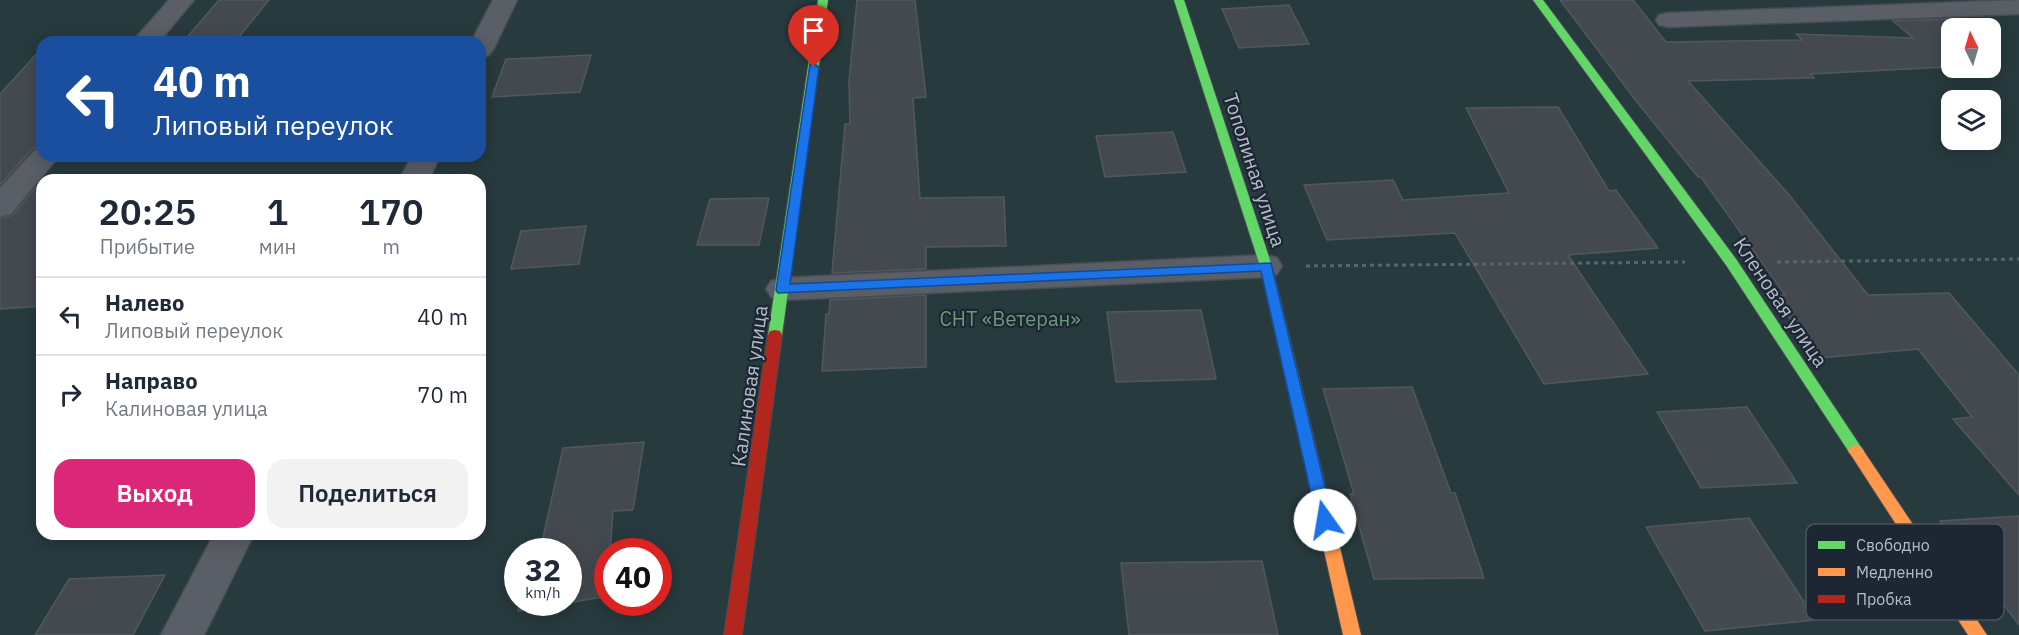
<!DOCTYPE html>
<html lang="ru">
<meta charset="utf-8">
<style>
body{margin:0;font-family:"IBM Plex Sans",sans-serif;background:#f2f2f3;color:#1f2937;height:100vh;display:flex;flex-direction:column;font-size:22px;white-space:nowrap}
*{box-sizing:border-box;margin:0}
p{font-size:20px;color:#747a83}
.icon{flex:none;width:33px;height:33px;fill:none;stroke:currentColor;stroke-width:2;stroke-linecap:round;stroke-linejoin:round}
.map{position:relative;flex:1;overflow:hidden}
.panel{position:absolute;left:36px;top:174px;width:450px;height:366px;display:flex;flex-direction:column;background:#fff;border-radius:18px;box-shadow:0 3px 15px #0003}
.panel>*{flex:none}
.banner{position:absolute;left:36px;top:36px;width:450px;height:126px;border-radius:18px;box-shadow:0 3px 15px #0003;background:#1a4fa0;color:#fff;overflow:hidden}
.needle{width:39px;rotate:355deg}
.buttons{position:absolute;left:1941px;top:18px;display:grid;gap:12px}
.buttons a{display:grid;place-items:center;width:60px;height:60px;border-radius:12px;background:#fff;box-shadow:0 3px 15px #0003;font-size:30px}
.speed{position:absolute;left:504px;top:538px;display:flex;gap:12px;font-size:30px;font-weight:700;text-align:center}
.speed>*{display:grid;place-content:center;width:78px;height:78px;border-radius:50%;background:#fff;box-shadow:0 3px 15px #0003;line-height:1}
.speed small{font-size:15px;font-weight:400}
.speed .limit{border:9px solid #d22;background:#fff;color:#111}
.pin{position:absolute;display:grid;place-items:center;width:51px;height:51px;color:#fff;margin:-62px -26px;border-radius:50% 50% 50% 0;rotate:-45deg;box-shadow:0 0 6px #0007}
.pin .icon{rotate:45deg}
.me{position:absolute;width:66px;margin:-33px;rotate:347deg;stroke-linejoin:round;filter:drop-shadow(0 0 4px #0008)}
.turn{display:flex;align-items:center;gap:21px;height:126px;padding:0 18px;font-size:27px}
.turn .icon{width:78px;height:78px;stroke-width:2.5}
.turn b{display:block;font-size:42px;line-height:51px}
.eta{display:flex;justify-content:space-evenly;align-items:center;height:102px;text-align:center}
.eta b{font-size:36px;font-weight:600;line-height:42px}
.action{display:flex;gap:12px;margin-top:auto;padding:12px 18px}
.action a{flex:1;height:69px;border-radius:18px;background:#db2777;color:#fff;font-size:24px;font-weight:600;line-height:69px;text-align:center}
.action a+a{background:#f2f2f3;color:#1f2937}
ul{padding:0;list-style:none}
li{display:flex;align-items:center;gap:18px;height:78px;padding:0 18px;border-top:2px solid #e0e1e3}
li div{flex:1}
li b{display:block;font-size:22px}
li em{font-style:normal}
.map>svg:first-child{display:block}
.green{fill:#273a3e;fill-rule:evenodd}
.building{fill:#444950;stroke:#52575f;stroke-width:1.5}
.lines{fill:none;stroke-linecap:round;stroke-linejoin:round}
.street-casing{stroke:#484c53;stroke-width:3}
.fast-casing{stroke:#484c53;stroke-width:2}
.slow-casing{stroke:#484c53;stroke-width:2}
.jam-casing{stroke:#484c53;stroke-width:2}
.path{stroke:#5d636a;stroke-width:3;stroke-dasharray:4 4;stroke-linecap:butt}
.street{fill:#5a5e66;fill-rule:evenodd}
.fast{fill:#63d668;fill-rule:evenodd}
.slow{fill:#ff974d;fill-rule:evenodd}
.jam{fill:#b3261e;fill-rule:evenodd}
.route{fill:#1a73e8;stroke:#114b97;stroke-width:1.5}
.labels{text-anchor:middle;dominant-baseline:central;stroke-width:4.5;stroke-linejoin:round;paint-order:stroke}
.street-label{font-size:20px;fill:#b4bcc9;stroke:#1d2633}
.park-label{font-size:20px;fill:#6b9a76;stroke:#1d2633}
.key{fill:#1d2633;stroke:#4a5360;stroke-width:1.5}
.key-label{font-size:16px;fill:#b4bcc9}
</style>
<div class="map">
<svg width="2019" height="635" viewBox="0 0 2019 635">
<rect width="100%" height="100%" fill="#2a3038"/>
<path class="green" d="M0,0H2019V635H0ZM1952,28H1990V68H1952ZM42,42H480V156H42ZM1952,100H1990V140H1952ZM42,180H480V534H42ZM518,552H568V603H518ZM608,552H658V603H608Z"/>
<path class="building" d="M219,0H269L235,42H183Z
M857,0H915L926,97L913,98L920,198L1004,197L1006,246L926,247V269L832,273L845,124H850L849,81Z
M1560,0H1633L1666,42L1802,40L1796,34L1913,38L1893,21L1952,19V71L1947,67L1811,74L1814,78L1688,81L1790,196L1868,295L1949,293L2019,375V495L1953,419L1972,417L1918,349L1820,358L1773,296L1785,295L1701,177H1698L1637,102Z
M1289,5L1309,44L1239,48L1222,9Z
M42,48V146L33,148L0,185V94Z
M591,55L580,92L492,97L506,59Z
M1558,107L1609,191L1616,190L1658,248L1568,255L1648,374L1544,384L1455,233L1327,240L1304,185L1393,180L1403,200L1509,193L1466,108Z
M1173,132L1186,172L1105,177L1096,136Z
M42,180V306L0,309V219L13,215Z
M769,198L759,245H697L710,199Z
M586,226L579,264L511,269L521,231Z
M926,295V367L822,371L826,314H829L830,300Z
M1201,310L1216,379L1116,382L1107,312Z
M1412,387L1451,493H1455L1484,578L1374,579L1350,494H1354L1323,389Z
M1747,407L1797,483L1701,488L1657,412Z
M644,442L633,510L613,511L610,552H608L607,596L568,603V552H526L527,544L542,542L563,448Z
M2019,516V625L1940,521Z
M1749,518L1816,620L1705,631L1646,527Z
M1262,561L1278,635H1129L1121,563Z
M165,575L133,635H35L69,579Z
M519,603H567L518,611Z"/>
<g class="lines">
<defs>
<path id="street" d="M169,0H194L159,42H132Z
M493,0H517L493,50L489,55L480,58V42H471Z
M2019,0V14L1668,27L1659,25L1656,20L1659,15L1668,13Z
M42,148V156H59L11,214L0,217V188L35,150Z
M412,156H440L429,180H399Z
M1266,255L1277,258L1282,266L1277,274L1266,277L782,300L771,297L766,289L771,281L782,278Z
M214,534H254L204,635H161Z"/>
<path id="fast" d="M818,0H828L782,335L780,339H770L768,335Z
M1174,0H1184L1272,266L1298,373L1296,377H1286L1284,373L1260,266Z
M1533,0H1543L1736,259L1861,447L1864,451L1861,455L1856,457L1851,455L1726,265Z"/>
<path id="slow" d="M1291,368L1296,369L1298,373L1361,635H1343L1284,373L1286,369Z
M1856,445L1861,447L1987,635H1968L1851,455L1848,451L1851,447Z"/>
<path id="jam" d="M775,330L780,331L782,335L742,635H724L768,335L770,331Z"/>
</defs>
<use href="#street" class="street-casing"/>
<use href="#fast" class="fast-casing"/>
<use href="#slow" class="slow-casing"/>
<use href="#jam" class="jam-casing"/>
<path class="path" d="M1777,262L2019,259
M1306,266L1685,262"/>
<use href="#street" class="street"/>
<use href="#fast" class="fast"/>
<use href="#slow" class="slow"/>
<use href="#jam" class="jam"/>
</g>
<path class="route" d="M810,64H814L819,67L790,284L1271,263L1333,520L1331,525L1325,527L1319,525L1317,520L1261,271L778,293L776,290Z"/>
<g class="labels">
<g class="street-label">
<text transform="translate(1255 170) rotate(72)">Тополиная улица</text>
<text transform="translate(1781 302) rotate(56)">Кленовая улица</text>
<text transform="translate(749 386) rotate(-82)">Калиновая улица</text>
</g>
<g class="park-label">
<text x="1010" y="318">СНТ «Ветеран»</text>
</g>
</g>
<rect x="1806" y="524" width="198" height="96" rx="9" class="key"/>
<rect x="1818" y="541" width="27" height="8" fill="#63d668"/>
<rect x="1818" y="568" width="27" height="8" fill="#ff974d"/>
<rect x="1818" y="595" width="27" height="8" fill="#b3261e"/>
<g class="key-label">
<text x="1856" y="551">Свободно</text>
<text x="1856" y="578">Медленно</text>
<text x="1856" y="605">Пробка</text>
</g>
</svg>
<div class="buttons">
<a><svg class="needle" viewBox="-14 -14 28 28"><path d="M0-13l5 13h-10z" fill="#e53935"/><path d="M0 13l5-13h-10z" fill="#747a83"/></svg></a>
<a><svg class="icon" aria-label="layers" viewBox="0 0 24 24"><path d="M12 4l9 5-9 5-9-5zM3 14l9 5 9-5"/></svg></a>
</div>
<div class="speed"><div>32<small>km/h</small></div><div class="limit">40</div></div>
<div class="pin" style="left:814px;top:67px;background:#d93025"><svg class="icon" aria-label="arrive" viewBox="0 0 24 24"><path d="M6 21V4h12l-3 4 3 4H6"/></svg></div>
<svg class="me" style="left:1325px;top:520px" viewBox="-20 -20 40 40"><circle r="19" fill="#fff"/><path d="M0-13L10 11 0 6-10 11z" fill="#1a73e8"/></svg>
<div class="banner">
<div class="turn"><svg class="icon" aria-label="left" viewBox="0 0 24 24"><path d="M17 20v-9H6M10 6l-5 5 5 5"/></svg><div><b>40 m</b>Липовый переулок</div></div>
</div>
<section class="panel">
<div class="eta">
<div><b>20:25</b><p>Прибытие</p></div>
<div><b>1</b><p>мин</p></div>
<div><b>170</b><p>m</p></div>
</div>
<ul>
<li><svg class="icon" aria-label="left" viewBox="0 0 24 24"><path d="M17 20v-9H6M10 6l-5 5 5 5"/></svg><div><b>Налево</b><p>Липовый переулок</p></div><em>40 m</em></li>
<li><svg class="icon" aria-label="right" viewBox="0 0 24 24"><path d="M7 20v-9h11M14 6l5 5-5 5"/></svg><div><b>Направо</b><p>Калиновая улица</p></div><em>70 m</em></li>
</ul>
<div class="action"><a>Выход</a><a>Поделиться</a></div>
</section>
</div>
